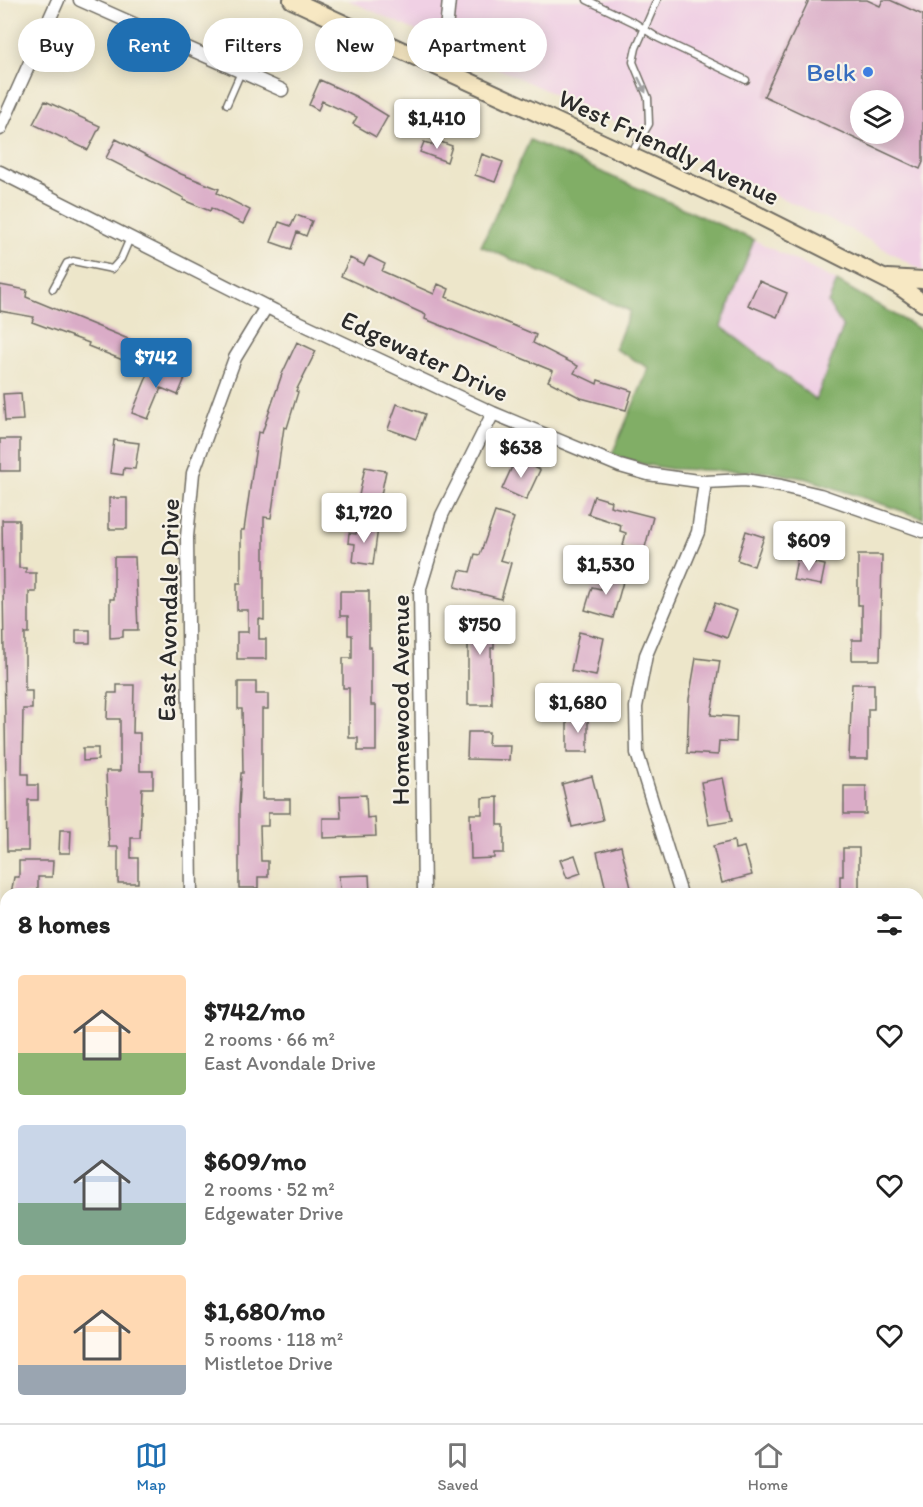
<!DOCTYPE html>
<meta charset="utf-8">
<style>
body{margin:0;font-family:Itim,sans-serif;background:#f6f6f6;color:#222;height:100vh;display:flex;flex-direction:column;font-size:22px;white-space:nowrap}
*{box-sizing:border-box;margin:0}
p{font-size:20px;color:#767676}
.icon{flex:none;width:33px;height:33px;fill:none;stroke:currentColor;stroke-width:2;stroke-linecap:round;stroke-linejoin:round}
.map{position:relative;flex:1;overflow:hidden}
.drawer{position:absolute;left:0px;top:888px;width:924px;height:536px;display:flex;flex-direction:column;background:#fff;border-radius:18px 18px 0 0;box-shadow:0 3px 15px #0003}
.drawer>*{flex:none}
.banner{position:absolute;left:18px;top:18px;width:600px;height:54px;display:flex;gap:12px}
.controls{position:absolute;left:850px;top:90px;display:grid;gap:12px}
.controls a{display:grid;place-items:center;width:54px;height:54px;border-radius:50%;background:#fff;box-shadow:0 3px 15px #0003;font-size:30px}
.price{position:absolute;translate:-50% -51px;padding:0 14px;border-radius:6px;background:#fff;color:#222;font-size:20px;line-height:39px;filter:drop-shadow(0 2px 3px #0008)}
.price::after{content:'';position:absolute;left:50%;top:36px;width:18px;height:14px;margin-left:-9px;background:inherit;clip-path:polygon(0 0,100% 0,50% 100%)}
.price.on{background:#1f6fb2;color:#fff}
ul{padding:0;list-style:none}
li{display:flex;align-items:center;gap:18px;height:150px;padding:0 18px}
li span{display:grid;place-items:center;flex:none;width:168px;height:120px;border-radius:6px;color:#555}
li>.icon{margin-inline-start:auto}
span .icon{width:72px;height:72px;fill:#fffc;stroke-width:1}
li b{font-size:26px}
h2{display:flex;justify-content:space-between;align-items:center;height:72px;padding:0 18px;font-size:26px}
.pill{padding:0 21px;border-radius:27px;background:#fff;box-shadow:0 3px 15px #0003;font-size:21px;line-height:54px}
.pill.on{background:#1f6fb2;color:#fff}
.tabs{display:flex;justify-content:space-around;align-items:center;height:84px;border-top:2px solid #e0e0e0;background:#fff;font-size:16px;color:#767676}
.tabs a{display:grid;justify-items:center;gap:3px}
.tabs .on{color:#1f6fb2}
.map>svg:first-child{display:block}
.built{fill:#f0d0e4;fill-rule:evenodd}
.green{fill:#a2ca75;stroke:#667a50;stroke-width:1.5}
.forest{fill:#81ae66;stroke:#566c48;stroke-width:1.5}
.building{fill:#daacc7;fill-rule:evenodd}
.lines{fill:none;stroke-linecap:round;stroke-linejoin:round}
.lane-casing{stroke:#6f6c63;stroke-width:9}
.street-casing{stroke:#6f6c63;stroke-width:15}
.secondary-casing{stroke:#6f6c63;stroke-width:20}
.highway-casing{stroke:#6f6c63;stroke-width:26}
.lane{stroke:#fff;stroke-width:6}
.street{stroke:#fff;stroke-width:12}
.secondary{stroke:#f7e8c3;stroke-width:16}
.highway{stroke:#ecc569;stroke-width:22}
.oneway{fill:#a0a0a0}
.shop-dot{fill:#3f7fe0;stroke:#f7f3e8;stroke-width:2}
.labels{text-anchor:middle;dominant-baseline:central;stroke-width:4.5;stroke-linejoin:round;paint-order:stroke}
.shop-label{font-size:26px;fill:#366cbe;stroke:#f7f3e8;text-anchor:end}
.street-label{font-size:26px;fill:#2b2b2b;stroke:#f7f3e8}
</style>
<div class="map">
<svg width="923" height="1423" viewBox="0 0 923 1423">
<rect width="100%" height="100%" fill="#f7f3e8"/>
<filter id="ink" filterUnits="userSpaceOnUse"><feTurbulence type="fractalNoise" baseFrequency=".0167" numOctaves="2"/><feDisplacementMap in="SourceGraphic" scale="12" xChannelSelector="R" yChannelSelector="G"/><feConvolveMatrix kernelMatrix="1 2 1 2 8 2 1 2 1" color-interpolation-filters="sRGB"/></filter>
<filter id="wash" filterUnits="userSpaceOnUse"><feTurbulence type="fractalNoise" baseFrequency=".008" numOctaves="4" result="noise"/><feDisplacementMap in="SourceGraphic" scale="24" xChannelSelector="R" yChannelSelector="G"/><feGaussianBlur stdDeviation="1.35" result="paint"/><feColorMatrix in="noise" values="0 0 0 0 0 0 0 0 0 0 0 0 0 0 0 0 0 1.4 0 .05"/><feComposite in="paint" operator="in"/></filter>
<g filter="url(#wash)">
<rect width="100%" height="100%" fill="#ede6ca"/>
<!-- built -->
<path class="built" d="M348 0H923V271L849 229ZM861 100H894V134H861Z
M754 240 837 281 828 303 843 327 817 400 721 326Z"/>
<!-- green -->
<path class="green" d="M921 1100 923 1149 918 1163V1116Z
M839 1418H893L892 1423H836Z"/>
<!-- forest -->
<path class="forest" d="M530 140 754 240 721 326 816 400 843 327 828 303 837 281 923 331V518L808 479 768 472 671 469 642 464 612 454 649 368 615 349 630 311 481 246Z
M923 1233V1423H892L893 1418H918V1245Z"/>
<g id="blocks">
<!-- building -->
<path class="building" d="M809 0H867L880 6 883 0H890L923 15V162L920 169 764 96ZM861 100H894V134H861Z
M320 80 355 96 388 116 376 137 353 124 357 117 322 101 318 110 309 105Z
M45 101 100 126 88 150 33 124Z
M116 139 181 174 219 189 217 193 250 210 243 224 211 208 210 211 183 200 184 198 106 158Z
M435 140 452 146 447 162 420 152 424 142 434 145Z
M482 154 503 162 495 182 475 175Z
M296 215 312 221 306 236 297 232 291 249 271 242 279 222 291 226Z
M369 256 385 264 382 271 434 294 438 284 449 289 446 297 536 335 533 343 578 366 574 373 597 384 598 380 632 391 626 410 581 398 548 381 553 371 425 319 426 315 341 276 350 258 364 265Z
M759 281 787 293 777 317 748 305Z
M0 285 27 290 26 297 138 343 130 363 88 346 89 343 32 322 34 317 0 311Z
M297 342 316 351 296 391 298 392 287 428 284 427 271 518 264 517V620L259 619V639H266V659H237V632H248V610H237V583H241V530H244L258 432 262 433 282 374Z
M152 364 185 378 178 395 161 388 148 419 132 413Z
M21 393 23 420 5 421 3 394Z
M397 404 425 414 416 439 388 429Z
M0 439H20V471H0Z
M114 440 139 443 135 469 124 468 123 475 110 473Z
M516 458 540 470 526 500 502 489Z
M365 467 386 471 378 509 357 505Z
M594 496 611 501 610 506 653 517 644 551 623 546 626 533 620 531 621 525 588 514Z
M109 498H127V529H109Z
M495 512 514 518 500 560 511 563 501 599 455 587 460 570 470 572 475 554 480 555Z
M2 520H19V568H26V573H36V592H29V633H25V691H32V709H23L22 774H28V785H38V800H28V851H7Z
M357 525 378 528 373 565 353 562 355 544 348 543 349 533 356 534Z
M746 531 764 537 754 566 737 560Z
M858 555H882L880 660H852V640H862V605H858Z
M114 557H135L138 630H123V637L110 638V599H114Z
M797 559 825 565 821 585 793 580Z
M606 573 624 578 613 618 585 610 592 587 601 589Z
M340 591H369V647H371V705H376V751H358V738H349V688H343V658H352V635H348V616H340Z
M715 603 737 611 727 638 705 630Z
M468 609H494V648H491L492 705H468Z
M76 630H90V643H76Z
M579 632 604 638 596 676 571 671Z
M696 658 720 661 711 715 737 717 736 742 719 741 718 755 687 753 689 699Z
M238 682H256V694H268V709H262V799H290V813H268V826H260L261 861H268V877H258V888H239V807L241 773H243L242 709H238Z
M852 684H874V709H868V759H849Z
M117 685H134L133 733H140V771H153V788H142L140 838H131V858H138V883H118V847H109L106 771H120V719H107L108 693H117Z
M574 713H588V752H567V720H574Z
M468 732H489L488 745H510L509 760 467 759Z
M83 748H98V760L83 761Z
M592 776 603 820 572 827 562 784Z
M723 778 732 821 709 825 701 782Z
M844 786H866V814H844Z
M366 795 367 818 375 817 376 836 323 838V818H341L340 796Z
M498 797V825H504V853H494V858L471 859 470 814H482V798Z
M60 830H71L70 853H59Z
M734 841 735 849 744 847 752 875 722 883 713 846Z
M621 846 632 892 607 894 597 852Z
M843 848H859V894H840V876H843Z
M575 855 581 873 567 878 560 860Z
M19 861H53L52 877H38V894H11L14 877H19Z
M369 875 370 894H347V891H340L339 876Z"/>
</g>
</g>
<g filter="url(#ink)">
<use href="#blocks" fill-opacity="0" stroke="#6f6c63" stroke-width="1.5"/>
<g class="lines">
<defs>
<path id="lane" d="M587 0 635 23 658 38 746 80
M116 53 129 22
M227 104 241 72
M631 154 649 124 648 98 633 62 636 48 657 0
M53 289 67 263 73 261 112 269 121 259 130 238"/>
<path id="street" d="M80 0 282 90
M442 69 449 0
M0 129 58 0
M0 172 275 311 493 413 620 466 648 474 705 482 745 480 781 486 820 495 923 531
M191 894 187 537 193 473 235 358 266 307
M424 894 420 588 442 515 493 413
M681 894 637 753 636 707 646 655 698 532 705 482
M0 1195 6 1196
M130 1423 132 1418
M435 1423 438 1418"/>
<path id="secondary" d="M292 0 744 208 899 286 923 303
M888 278 923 280
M918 1039 923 977
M799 1423 802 1418"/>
<path id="highway" d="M918 1185 923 1171
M826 1423 829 1418"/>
</defs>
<!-- lane casing -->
<use href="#lane" class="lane-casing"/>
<!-- street casing -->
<use href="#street" class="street-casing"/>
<!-- secondary casing -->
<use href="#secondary" class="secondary-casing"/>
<!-- highway casing -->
<use href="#highway" class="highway-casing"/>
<!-- lane -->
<use href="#lane" class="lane"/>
<!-- street -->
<use href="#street" class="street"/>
<!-- secondary -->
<use href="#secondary" class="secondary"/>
<!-- highway -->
<use href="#highway" class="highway"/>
</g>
<!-- one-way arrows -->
<defs><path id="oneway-solid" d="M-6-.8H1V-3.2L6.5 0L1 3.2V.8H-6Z" transform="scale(1.5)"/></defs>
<use class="oneway" href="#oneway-solid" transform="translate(642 85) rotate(64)"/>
</g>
<!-- markers -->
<circle class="shop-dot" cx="868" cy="72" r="6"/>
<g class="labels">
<!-- shop labels -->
<g class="shop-label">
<text x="856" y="72">Belk</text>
</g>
<!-- street labels -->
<g class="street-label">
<text transform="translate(669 147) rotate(25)">West Friendly Avenue</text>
<text transform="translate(425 356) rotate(25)">Edgewater Drive</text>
<text transform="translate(168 610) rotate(-89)">East Avondale Drive</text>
<text transform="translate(400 700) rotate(-90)">Homewood Avenue</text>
</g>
</g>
</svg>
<div class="controls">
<a><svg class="icon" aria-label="layers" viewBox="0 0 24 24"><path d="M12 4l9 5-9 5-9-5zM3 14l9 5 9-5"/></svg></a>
</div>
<b class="price" style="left:437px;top:150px">$1,410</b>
<b class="price on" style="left:156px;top:389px">$742</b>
<b class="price" style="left:521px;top:479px">$638</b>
<b class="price" style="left:364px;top:544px">$1,720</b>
<b class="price" style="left:809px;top:572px">$609</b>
<b class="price" style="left:606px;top:596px">$1,530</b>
<b class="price" style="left:480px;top:656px">$750</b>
<b class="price" style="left:578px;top:734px">$1,680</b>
<div class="banner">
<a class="pill">Buy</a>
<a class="pill on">Rent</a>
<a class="pill">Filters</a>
<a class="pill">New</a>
<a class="pill">Apartment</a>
</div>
<section class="drawer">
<h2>8 homes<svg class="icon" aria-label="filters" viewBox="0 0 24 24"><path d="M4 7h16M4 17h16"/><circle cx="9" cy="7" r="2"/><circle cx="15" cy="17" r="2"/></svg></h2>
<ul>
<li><span style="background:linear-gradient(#ffd9b3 65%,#8fb573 0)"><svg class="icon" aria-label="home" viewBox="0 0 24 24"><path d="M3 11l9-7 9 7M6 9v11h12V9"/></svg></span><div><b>$742/mo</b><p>2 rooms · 66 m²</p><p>East Avondale Drive</p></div><svg class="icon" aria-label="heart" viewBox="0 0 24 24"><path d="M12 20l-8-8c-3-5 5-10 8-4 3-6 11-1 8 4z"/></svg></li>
<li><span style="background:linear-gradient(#c9d6e8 65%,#7fa58c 0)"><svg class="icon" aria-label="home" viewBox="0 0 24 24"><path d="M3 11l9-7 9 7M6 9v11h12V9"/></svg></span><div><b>$609/mo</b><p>2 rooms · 52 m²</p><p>Edgewater Drive</p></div><svg class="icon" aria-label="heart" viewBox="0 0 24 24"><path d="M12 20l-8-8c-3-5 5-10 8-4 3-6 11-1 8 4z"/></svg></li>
<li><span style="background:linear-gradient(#ffd9b3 75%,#9aa5b1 0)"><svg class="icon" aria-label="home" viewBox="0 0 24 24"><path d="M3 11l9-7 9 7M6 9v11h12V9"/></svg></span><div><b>$1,680/mo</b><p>5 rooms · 118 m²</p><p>Mistletoe Drive</p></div><svg class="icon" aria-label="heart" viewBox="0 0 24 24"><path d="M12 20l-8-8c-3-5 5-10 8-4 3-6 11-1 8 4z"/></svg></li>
</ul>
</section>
</div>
<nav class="tabs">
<a class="on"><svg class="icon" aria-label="map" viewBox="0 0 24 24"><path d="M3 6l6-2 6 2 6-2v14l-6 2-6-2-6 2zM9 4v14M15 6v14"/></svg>Map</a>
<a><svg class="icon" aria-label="saved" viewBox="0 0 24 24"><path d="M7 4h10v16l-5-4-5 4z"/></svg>Saved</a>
<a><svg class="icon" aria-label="home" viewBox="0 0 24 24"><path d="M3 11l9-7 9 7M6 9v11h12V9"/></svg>Home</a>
</nav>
